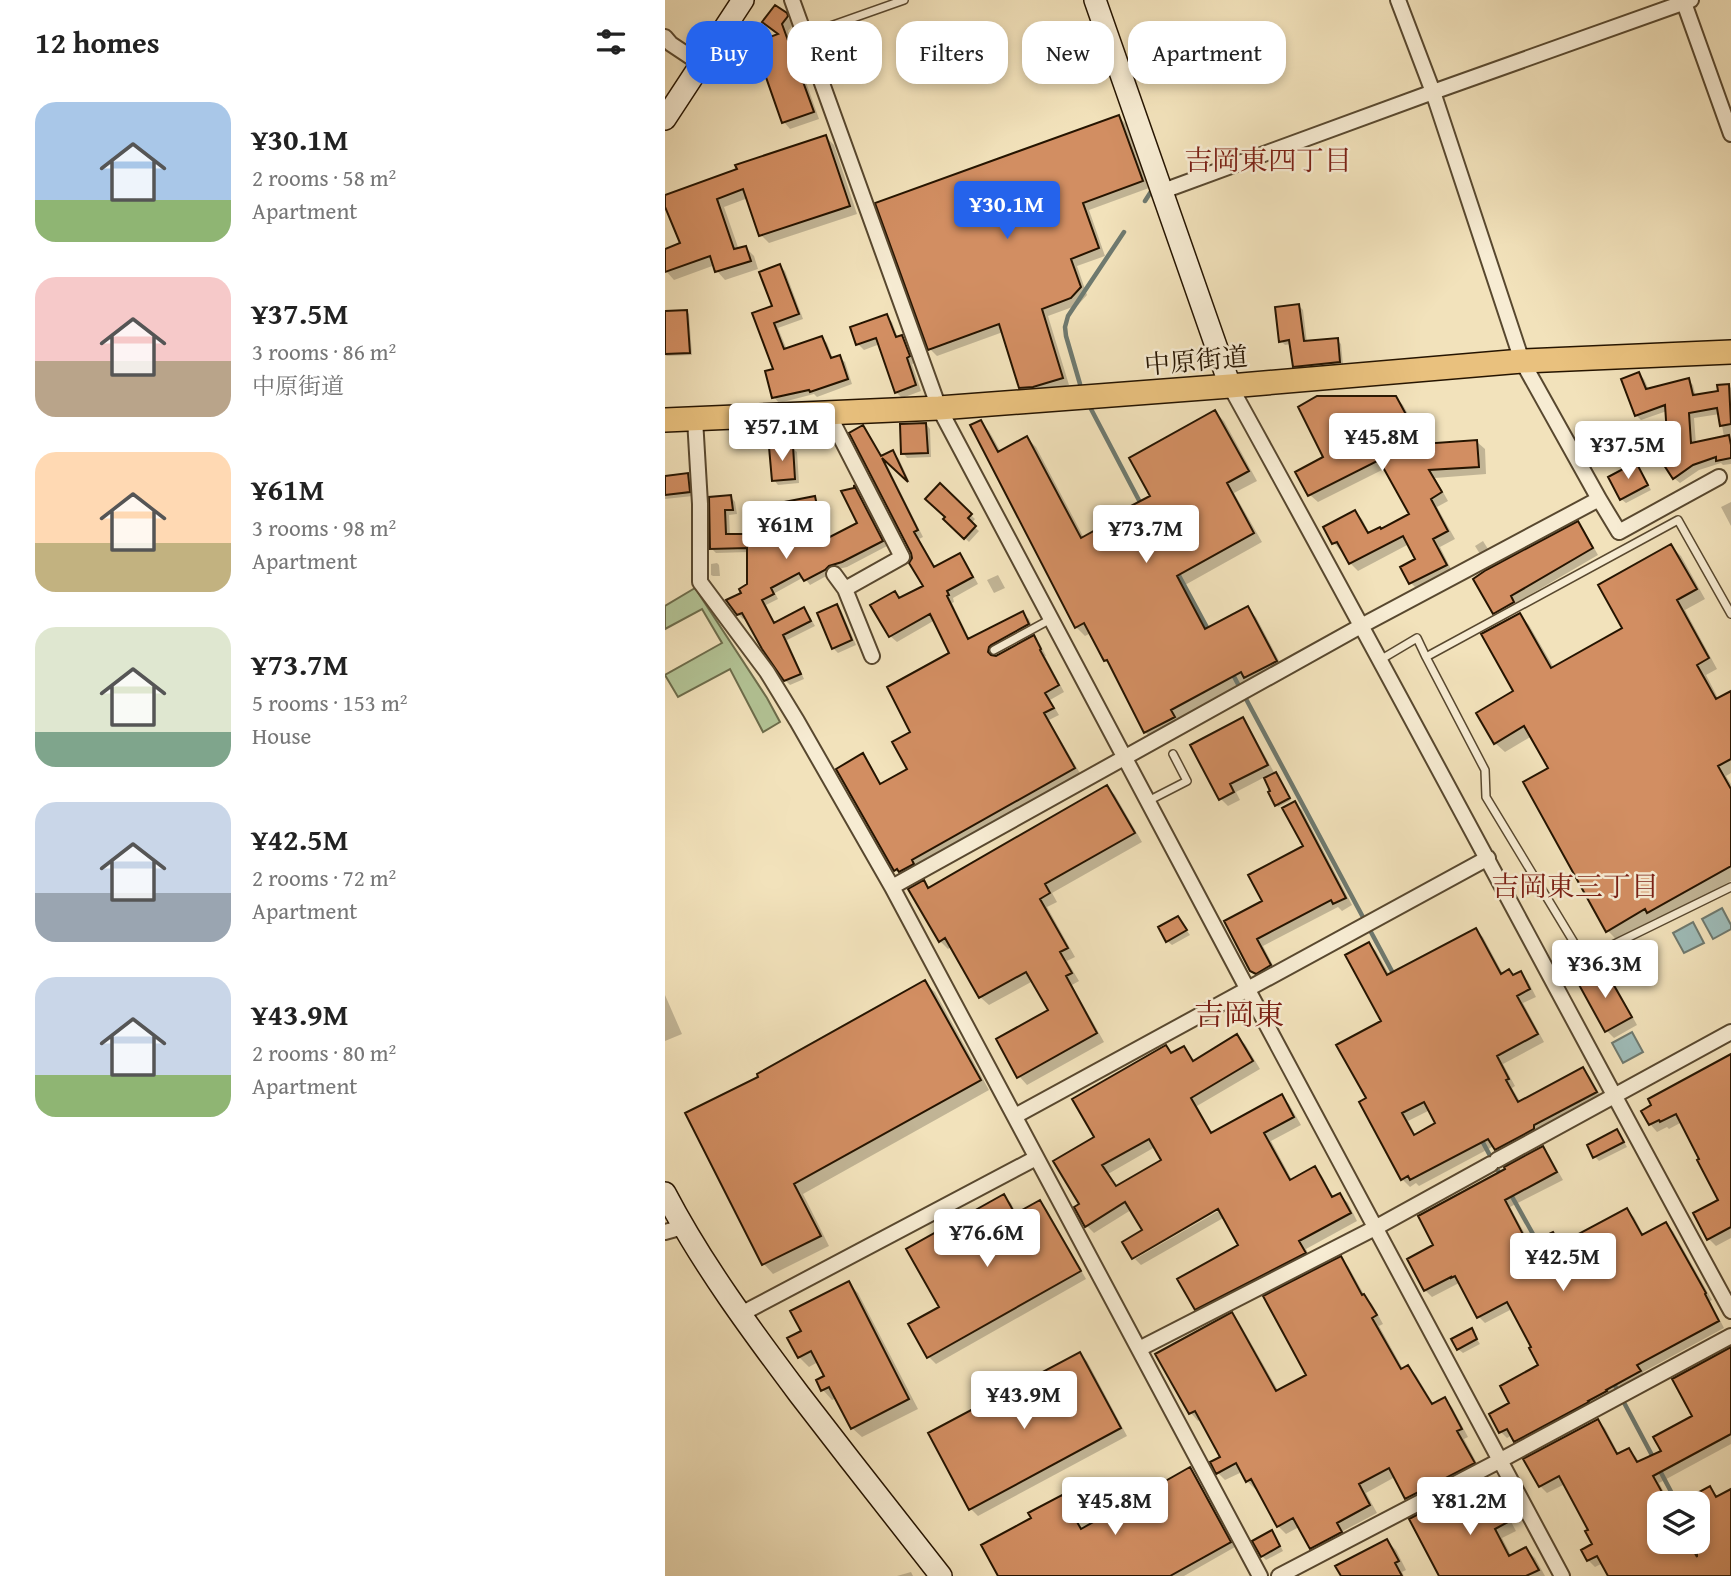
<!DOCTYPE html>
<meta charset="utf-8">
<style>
body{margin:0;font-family:"Gentium Book Plus","Noto Serif JP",serif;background:#f6f6f6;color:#222;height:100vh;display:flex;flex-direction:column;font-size:26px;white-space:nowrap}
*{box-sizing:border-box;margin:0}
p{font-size:23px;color:#767676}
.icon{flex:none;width:38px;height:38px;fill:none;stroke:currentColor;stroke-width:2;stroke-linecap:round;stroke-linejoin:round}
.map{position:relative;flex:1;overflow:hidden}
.panel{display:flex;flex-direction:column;background:#fff;width:665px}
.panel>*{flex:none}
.guide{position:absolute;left:21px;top:21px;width:665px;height:63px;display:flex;gap:14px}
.buttons{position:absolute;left:982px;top:1491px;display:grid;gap:14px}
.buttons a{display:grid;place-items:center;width:63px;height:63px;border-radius:14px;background:#fff;box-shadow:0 4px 10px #0003;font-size:35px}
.price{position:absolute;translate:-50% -60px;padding:0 16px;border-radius:7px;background:#fff;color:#222;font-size:23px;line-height:46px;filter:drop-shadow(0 2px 4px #0008)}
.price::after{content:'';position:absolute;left:50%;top:42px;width:21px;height:16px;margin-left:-10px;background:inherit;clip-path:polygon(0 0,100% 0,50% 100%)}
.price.active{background:#2563eb;color:#fff}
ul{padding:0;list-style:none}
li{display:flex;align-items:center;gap:21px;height:175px;padding:0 35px}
li span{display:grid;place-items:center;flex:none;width:196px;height:140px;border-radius:21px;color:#555}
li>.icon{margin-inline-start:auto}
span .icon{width:84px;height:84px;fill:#fffc;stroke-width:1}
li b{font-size:30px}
h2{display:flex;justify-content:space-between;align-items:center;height:84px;padding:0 35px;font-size:30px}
.tag{padding:0 24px;border-radius:21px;background:#fff;box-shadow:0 4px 10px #0003;font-size:24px;line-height:63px}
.tag.active{background:#2563eb;color:#fff}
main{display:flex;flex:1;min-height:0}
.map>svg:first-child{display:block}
.green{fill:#b3c496;stroke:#6c6c4b;stroke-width:2}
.water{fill:#9ebcb9;stroke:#6e796f;stroke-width:2}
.shadow{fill:#0003;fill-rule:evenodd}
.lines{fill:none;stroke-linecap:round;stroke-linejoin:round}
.stream{stroke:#6e796f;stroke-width:4.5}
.building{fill:#d28e62;stroke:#251400;stroke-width:2;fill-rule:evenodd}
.lane-casing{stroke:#58482f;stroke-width:10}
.street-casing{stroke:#58482f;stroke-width:18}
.secondary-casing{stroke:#251400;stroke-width:24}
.primary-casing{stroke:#251400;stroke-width:26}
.lane{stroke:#f7ecd3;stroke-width:7}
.street{stroke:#f7ecd3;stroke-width:14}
.secondary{stroke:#f7ecd3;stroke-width:21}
.primary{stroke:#e9c17e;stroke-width:23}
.labels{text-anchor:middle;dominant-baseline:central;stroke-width:5;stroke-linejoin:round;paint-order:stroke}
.street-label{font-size:26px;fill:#251400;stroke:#f7ecd3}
.neighbourhood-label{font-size:28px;fill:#7a1f14;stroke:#f7ecd3}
.quarter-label{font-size:30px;fill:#7a1f14;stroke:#f7ecd3}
</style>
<main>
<section class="panel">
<h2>12 homes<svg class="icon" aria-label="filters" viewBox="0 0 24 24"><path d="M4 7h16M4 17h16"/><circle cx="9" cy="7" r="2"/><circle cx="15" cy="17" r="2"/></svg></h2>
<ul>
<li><span style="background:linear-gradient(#a9c7e8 70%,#8fb573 0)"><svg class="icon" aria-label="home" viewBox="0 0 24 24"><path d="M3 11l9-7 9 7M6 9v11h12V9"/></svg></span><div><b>¥30.1M</b><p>2 rooms · 58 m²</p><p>Apartment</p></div></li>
<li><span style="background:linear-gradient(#f6c9c9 60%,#b9a48a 0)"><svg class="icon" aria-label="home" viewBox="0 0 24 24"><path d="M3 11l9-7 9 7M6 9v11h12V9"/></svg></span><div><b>¥37.5M</b><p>3 rooms · 86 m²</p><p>中原街道</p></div></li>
<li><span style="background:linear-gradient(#ffd9b3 65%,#c2b280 0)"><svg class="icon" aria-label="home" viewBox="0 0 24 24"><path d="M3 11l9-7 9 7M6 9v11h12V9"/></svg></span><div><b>¥61M</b><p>3 rooms · 98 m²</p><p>Apartment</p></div></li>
<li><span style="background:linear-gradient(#dfe7d0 75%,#7fa58c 0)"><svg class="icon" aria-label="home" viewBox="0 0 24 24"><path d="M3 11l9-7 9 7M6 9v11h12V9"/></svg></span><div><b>¥73.7M</b><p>5 rooms · 153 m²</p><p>House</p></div></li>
<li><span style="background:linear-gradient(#c9d6e8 65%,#9aa5b1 0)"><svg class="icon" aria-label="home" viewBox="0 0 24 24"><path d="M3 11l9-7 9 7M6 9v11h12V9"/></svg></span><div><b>¥42.5M</b><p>2 rooms · 72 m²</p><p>Apartment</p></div></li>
<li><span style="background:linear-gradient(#c9d6e8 70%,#8fb573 0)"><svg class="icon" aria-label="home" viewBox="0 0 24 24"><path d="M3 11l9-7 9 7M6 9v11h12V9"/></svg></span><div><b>¥43.9M</b><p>2 rooms · 80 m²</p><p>Apartment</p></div></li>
</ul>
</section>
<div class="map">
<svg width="1066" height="1576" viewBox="0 0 1066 1576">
<rect width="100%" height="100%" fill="#f2e2bb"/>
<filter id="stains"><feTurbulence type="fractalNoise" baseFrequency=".00286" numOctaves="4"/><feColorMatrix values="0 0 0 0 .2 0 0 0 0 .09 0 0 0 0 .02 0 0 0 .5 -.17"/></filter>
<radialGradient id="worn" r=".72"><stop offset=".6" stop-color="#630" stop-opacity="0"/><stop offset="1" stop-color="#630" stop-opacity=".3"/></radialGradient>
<!-- green -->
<path class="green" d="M30 588 102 698 115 722 98 732 65 669 13 697 0 675 57 643 37 609 0 629V606Z"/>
<!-- water -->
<path class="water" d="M1057 908 1066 925V929L1048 939 1037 919Z
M1028 922 1039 943 1019 953 1008 933Z
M967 1032 978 1052 958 1063 947 1043Z"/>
<!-- shadow -->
<path class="shadow" d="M120 15 129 24 123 31 154 119 125 129 119 122 115 35 99 22Z
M454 117 461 124 484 188 424 210 440 256 412 266 422 295 413 305 383 316 404 385 376 393 363 394 355 387 338 332 272 356 265 349Z
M161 137 169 145 192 214 104 243 96 235 83 198 59 207 74 250 81 248 89 256 93 269 60 280 52 271 50 265 9 280 1 271 0 250 17 244 0 202V197Z
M115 266 120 271 138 319 113 328 122 350 157 338 162 343 168 359 174 357 180 362 187 384 152 397 149 394 114 403 109 397 111 370 90 314 110 307Z
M634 306 638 310 642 343 672 340 676 344 678 365 634 370 629 366 626 344 620 345 616 341Z
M22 312 24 314 27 355 2 356 0 355V313Z
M221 316 227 322 233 338 237 337 243 343 250 363 247 364 256 391 237 398 231 392 215 344 199 350 193 344Z
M974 374 979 379 984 390 1023 380 1028 385 1031 397 1055 393 1063 385 1066 388V464L1058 465 1056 463 1034 470 1015 483 1009 478 1013 448 1002 411 976 420 971 415ZM1055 414 1059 437 1031 444 1029 418Z
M730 397 738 405 760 445 812 442 820 449 821 474 770 478 783 501 772 507 790 539 775 547 788 573 753 590 745 582 752 560 744 544 693 571 685 563 678 550 676 551 669 543 690 512 697 519 705 534 716 531 747 514 721 468 653 502 645 495 661 458Z
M550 412 559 421 592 481 569 493 597 542 520 585 543 629 582 608 591 617 619 670 489 741 480 732 448 668 441 660 426 633 420 636 411 627 315 422 324 431 336 452 362 438 371 447 419 538 487 497Z
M261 424 265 429 266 457 242 458 238 453Z
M198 427 204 434 217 457 228 452 234 459 245 483 219 459 258 537 254 539 271 568 295 555 301 562 313 584 288 598 289 602 287 603 305 640 357 613 364 619 369 631 332 651 329 654V657L369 637 375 644 381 656H380L399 692 385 700 394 715 384 720 416 775 237 876 230 870 197 756 204 762 217 785 244 769 248 733 286 653 270 620 232 642 225 636 235 599 260 587Z
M127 448 132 452 134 483 113 485 109 480Z
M971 466 976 471 986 490 961 503 956 499Z
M22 475 26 479 28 496 0 499V478Z
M275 486 310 519 306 524 314 531 304 542 280 519 282 517Z
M191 489 222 546 182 567 169 570 165 574 145 585 139 577 110 593 113 599 101 605 110 624 139 609 143 614 150 626 122 640 139 679 125 685 120 680 82 617 78 619 73 614 78 593 84 585V552L51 553 46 548V499L66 497 70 502 72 514 64 515 65 536 91 535 149 498 154 503 162 540 194 524Z
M1066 502V526L1056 507Z
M913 523 919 530 933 555 851 603 854 609 836 619 829 613Z
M818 541 823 549 815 554 810 546Z
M1006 546 1016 556 1040 599 1020 610 1052 669 1041 675 1054 700 1066 693V773L1061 776 1066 784V881L993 921 991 918 952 940 942 930 886 769 867 736 840 752 830 743 851 691 855 615 864 625 889 668 959 629Z
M52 563 54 565 55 576H48L46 575V564Z
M333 575 340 588 329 593 322 580Z
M172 606 176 610 191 645 173 653 168 648Z
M577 719 584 727 610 774 613 775 626 800 613 807 608 791 600 777 571 792 575 800 563 806 556 799Z
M442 787 450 795 477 842 387 893 392 902 382 907 410 957 402 961 414 981 407 985 439 1042 362 1085 354 1076 385 1011 368 981 324 1005 315 997 287 946 283 949 275 941 258 883 265 889Z
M630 803 637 810 687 905 677 911 673 907 598 946 612 973 595 978 587 970 561 921 599 901 640 847Z
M513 918 525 935 507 945 502 941Z
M811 930 818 937 838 974 844 971 850 977 855 974 863 981 871 997 858 1003 879 1042 838 1064 850 1086 847 1088 856 1103 918 1069 925 1077 938 1100 838 1157 829 1146 754 1186 751 1183 745 1187 737 1179 696 1103 704 1099 719 1022 704 944 711 951 725 976ZM765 1110 773 1124 751 1136 743 1121Z
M939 970 946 977 972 1025 949 1038 942 1031Z
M260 983 270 992 324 1090 138 1194 164 1246 108 1274 99 1264 95 1077Z
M0 995 17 1034 0 1041Z
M572 1037 580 1044 595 1069 532 1106 548 1134 617 1096 624 1104 636 1125 606 1141 627 1180 649 1168 657 1176 669 1198 675 1195 683 1203 692 1221 641 1249 647 1261 539 1316 531 1309 576 1245 560 1217 476 1265 470 1259 562 1206 479 1231 466 1210 429 1233 422 1226 416 1205 432 1138 501 1047 507 1054 519 1048 530 1062ZM490 1147 498 1160 452 1187 443 1174Z
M1066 1056V1238L1051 1246 1044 1239 1056 1201 1017 1122 1004 1129 1002 1127 992 1132 985 1124Z
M952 1131 956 1136 962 1147 934 1161 930 1157Z
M878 1148 884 1155 898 1180 845 1207 866 1245 888 1234 897 1245 962 1210 969 1217 979 1236 1001 1224 1008 1231 1047 1300 1045 1301 1059 1328 978 1372 981 1378 857 1448 847 1435 842 1438 836 1432 847 1404 876 1366 868 1348 847 1309 820 1323 814 1317 794 1283 767 1297 760 1290 771 1246 842 1170Z
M338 1196 346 1203 352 1215 375 1203 382 1210 421 1279 271 1364 264 1357 276 1307Z
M675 1259 683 1266 701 1298 707 1304 718 1324 714 1326 738 1369 743 1367 751 1375 769 1405 779 1399 787 1407 803 1437 799 1439 816 1471 749 1506 741 1498 730 1477 701 1493 712 1513 678 1531 683 1540 654 1556 646 1548 634 1527 621 1534 613 1526 592 1487 590 1489 582 1481 577 1472 560 1480 553 1473 558 1458 537 1419 533 1421 526 1413 493 1355 566 1314 574 1322 614 1392 643 1376Z
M183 1283 193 1293 253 1409 197 1437 187 1428 172 1398 167 1400 158 1390 161 1377 153 1362 144 1367 134 1357 138 1331Z
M806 1330 815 1344 798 1353 793 1349Z
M1066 1349V1444L994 1483 1005 1503H994V1542H1032V1509L1045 1488 1053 1497 1066 1491V1576H945L938 1563 930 1567 923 1560 930 1545 925 1531 900 1484 882 1493 875 1486 933 1421 940 1428 954 1455 964 1450 971 1457 974 1463 998 1451 1030 1416Z
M415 1354 422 1361 462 1436 313 1516 306 1509Z
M525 1470 530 1475 570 1547 519 1576H335L368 1519 397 1497 403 1503 417 1530Z
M820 1481 829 1490 851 1531 837 1538 847 1557 861 1549 870 1558 880 1576H776Z
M606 1532 611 1537 618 1551 601 1560 597 1556Z
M722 1541 731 1550 741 1570 737 1572 739 1576H678Z
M246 1572 248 1576H232Z"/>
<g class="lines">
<!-- stream -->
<path class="stream" d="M480 201 487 190
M415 384 401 336 400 327 403 316 459 232
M426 409 477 506
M511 570 545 633
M566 671 729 975
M815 1137 836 1176
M845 1193 873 1243
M947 1380 989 1459
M993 1467 1012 1503"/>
</g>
<!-- building -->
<path class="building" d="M110 5 122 13 123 16 117 24 149 112 117 123 89 43 113 34 97 22Z
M454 115 478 181 418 203 434 248 406 259 416 287 406 298 377 309 398 378 368 387 354 388 334 324 263 350 210 203Z
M161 135 185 206 94 236 78 189 52 199 69 249 81 246 86 261 50 272 45 256 0 272V249L15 243 0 207V195L72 169 70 165Z
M115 264 134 314 109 323 119 349 157 336 166 358 175 355 183 379 145 392 144 390 107 398 100 371 108 369 87 313 107 306 94 272Z
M634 304 639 341 673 338 675 362 628 367 624 340 614 342 610 307Z
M22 310 25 353 0 354V311Z
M222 314 231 337 237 335 245 356 242 358 251 385 230 393 211 338 191 345 185 327Z
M974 372 981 389 1024 378 1028 395 1053 391 1052 385 1064 384 1066 424 1055 426 1052 408 1024 413 1026 443 1064 435 1066 445V458L1051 461V457L1028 465 1008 479 995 459 1011 448 1002 435 1000 405 970 416 956 379Z
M652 396H731L757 444 812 440 814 467 764 470 777 492 766 499 783 531 768 539 782 565 744 584 735 567 750 559 738 536 684 564 672 542 667 544 658 527 690 510 703 533 715 527 716 529 744 514 714 460 643 496 630 472 658 457 633 407Z
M550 410 584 471 562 483 589 533 512 576 540 629 583 606 612 661 579 678 576 672 506 710 510 717 479 733 442 660 439 661 419 623 410 628 305 425 316 420 333 452 362 436 416 538 441 524 439 520 485 496 464 458Z
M261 423 263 453 236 454 235 424Z
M198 425 216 456 228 450 243 482 217 458 253 530 249 532 269 567 295 553 308 577 282 591 284 595 282 596 303 639 358 611 364 624 326 645 324 647 323 652 326 655 331 656 369 635 376 649 375 650 394 685 380 693 389 708 379 713 410 768 247 860 249 864 234 872 232 869 229 871 171 769 198 753 215 784 242 769 227 742 245 732 222 687 284 653 265 614 224 637 205 605 230 591 234 598 258 586 244 563 247 558 246 553 184 433Z
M128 446 130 479 107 481 104 447Z
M971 462 983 485 955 500 943 477Z
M23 473 25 492 0 495V476Z
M275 483 307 514 303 518 311 526 299 539 278 519 280 517 260 499Z
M189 485 218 541 177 562 164 566 160 570 139 581 134 573 106 588 109 594 97 600 109 623 139 607 146 621 118 635 136 674 119 681 97 649 77 613 72 615 61 600 76 593 74 589 82 584V548L45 549 44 497 66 495 68 510H60L61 534H89L85 511 115 506 114 503 150 496 159 540 192 523 176 491 189 488Z
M913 521 928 548 846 596 849 602 828 614 808 579 821 570Z
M1006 544 1032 589 1012 600 1044 658 1032 665 1051 699 1066 691V759L1053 766 1066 789V866L982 913 980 909 941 932 858 782 883 768 859 726 829 744 811 713 848 691 816 634 855 613 886 668 957 628 933 585Z
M172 604 187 640 167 649 152 613Z
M578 717 603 765 565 784 569 792 554 800 525 745Z
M611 772 625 798 610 806 603 792 605 791 599 778Z
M442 785 470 833 380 884 385 893 375 899 403 948 395 952 407 973 401 976 432 1033 352 1078 331 1039 383 1010 361 972 314 998 280 938 274 942 243 889 259 880 263 888Z
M630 801 681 898 668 904 666 900 592 939 606 965 591 974 585 971 559 921 597 901 583 875 638 846 617 808Z
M513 916 522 930 501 942 493 927Z
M811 928 836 974 844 969 848 975 856 971 865 989 852 996 873 1034 832 1056 844 1079 841 1080 853 1102 918 1067 932 1092 869 1125V1129L830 1150 823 1139 745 1180 743 1176 736 1180 694 1102 701 1098 671 1045 716 1021 680 955 704 942 722 975ZM759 1102 770 1123 749 1135 737 1113Z
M939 968 967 1017 940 1032 913 983Z
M260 980 316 1080 129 1184 156 1236 97 1265 20 1113 93 1077 92 1074Z
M572 1034 588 1061 526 1098 546 1133 617 1094 629 1117 599 1133 625 1180 650 1166 667 1197 675 1193 686 1213 634 1241 641 1253 530 1310 512 1279 573 1245 553 1209 467 1259 457 1242 477 1230 460 1202 420 1227 409 1207 414 1204 388 1161 429 1137 407 1099 501 1045 506 1053 519 1046 528 1061ZM484 1139 496 1160 451 1186 437 1165Z
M1066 1054V1227L1042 1240 1028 1213 1053 1200 1032 1160 1034 1159 1011 1114 995 1122 994 1120 984 1125 976 1111 986 1105 983 1099Z
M952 1129 959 1142 928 1158 922 1145Z
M878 1146 892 1172 840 1200 863 1244 888 1232 895 1244 962 1208 977 1235 1001 1222 1041 1293 1040 1294 1054 1321 972 1365 976 1371 941 1390 942 1391 923 1401 924 1402 849 1442 842 1429 834 1433 824 1414 844 1403 835 1386 873 1365 864 1348 866 1347 842 1302 812 1318 790 1276 786 1278V1277L759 1291 742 1259 768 1245 753 1216 840 1169 839 1167Z
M339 1194 350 1214 375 1200 416 1271 262 1358 243 1324 274 1307 241 1249Z
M676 1256 697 1295 699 1294 712 1315 707 1318 736 1369 743 1365 767 1404 780 1397 797 1429 792 1431 810 1463 740 1499 724 1468 694 1484 705 1505 672 1523 677 1532 645 1549 628 1518 612 1527 586 1479 581 1482 571 1463 551 1474 545 1462 555 1457 530 1411 524 1414 490 1354 567 1312 611 1391 641 1375 598 1296Z
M184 1281 244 1399 186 1429 164 1387 156 1391 151 1380 159 1376 146 1351 133 1358 122 1338 136 1331 125 1311Z
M807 1328 812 1339 792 1350 786 1339Z
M1066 1347V1434L988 1476 1003 1503H994V1542H1024L1032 1557V1542H1041L1032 1526V1503H1014L1045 1486 1051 1497 1066 1489V1576H943L932 1556 922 1561 916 1550 927 1544 920 1531 923 1530 894 1476 874 1487 858 1459 933 1419 952 1454 964 1448 972 1462 996 1451 988 1437 1027 1416 1007 1379Z
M415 1352 456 1428 304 1510 263 1433Z
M525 1467 566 1542 505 1576H333L316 1545 366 1518 363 1513 397 1495 416 1529Z
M821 1479 843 1522 830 1529 844 1556 861 1547 874 1570 861 1576H774L744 1519Z
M607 1530 615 1546 596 1557 587 1541Z
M722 1539 734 1561 730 1563 737 1576H676L670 1566Z"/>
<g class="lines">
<defs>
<path id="lane" d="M140 35 239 0
M1066 614 1013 520 761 657 820 770 821 797 919 959 1066 887
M329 650 386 619
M715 660 752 638 761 657
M483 801 522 781 508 754"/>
<path id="street" d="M127 0 274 408 583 990 897 1576
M1018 0 1066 134
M0 37 6 44 36 64
M498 191 768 92 1026 0
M565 386C735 693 898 1003 1066 1311
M163 413 237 557 180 589
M30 419 35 504V582L102 672 132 721 227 887 595 1576
M934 499 954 532 1054 477
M169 574 180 589 207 656
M227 887 696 626 934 499 857 361 768 92 733 0
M350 1116 823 858
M832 1160 1066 1032
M0 1232 18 1227
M76 1314 371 1158
M474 1349 710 1228 826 1164
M614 1576 834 1461 1066 1336"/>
<path id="secondary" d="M430 0 565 386
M0 119 78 0
M0 1193C37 1264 86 1330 134 1394 181 1455 228 1515 276 1576"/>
<path id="primary" d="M0 420 274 408 565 386 857 361 1066 352"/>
</defs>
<!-- lane casing -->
<use href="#lane" class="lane-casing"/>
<!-- street casing -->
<use href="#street" class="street-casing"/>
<!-- secondary casing -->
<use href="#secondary" class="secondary-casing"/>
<!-- primary casing -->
<use href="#primary" class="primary-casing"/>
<!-- lane -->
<use href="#lane" class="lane"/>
<!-- street -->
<use href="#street" class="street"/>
<!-- secondary -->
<use href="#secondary" class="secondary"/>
<!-- primary -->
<use href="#primary" class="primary"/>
</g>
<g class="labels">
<!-- street labels -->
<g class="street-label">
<text transform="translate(531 360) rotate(-5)">中原街道</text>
</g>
<!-- neighbourhood labels -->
<g class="neighbourhood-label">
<text x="603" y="159">吉岡東四丁目</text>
<text x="910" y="885">吉岡東三丁目</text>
</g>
<!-- quarter labels -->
<g class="quarter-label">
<text x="574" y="1014">吉岡東</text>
</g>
</g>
<rect width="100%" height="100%" filter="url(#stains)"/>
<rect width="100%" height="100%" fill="url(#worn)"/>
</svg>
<div class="buttons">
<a><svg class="icon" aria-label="layers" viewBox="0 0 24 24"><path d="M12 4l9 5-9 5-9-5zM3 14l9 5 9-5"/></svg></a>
</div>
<b class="price active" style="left:342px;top:241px">¥30.1M</b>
<b class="price" style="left:117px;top:463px">¥57.1M</b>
<b class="price" style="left:717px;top:473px">¥45.8M</b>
<b class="price" style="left:963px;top:481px">¥37.5M</b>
<b class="price" style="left:121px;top:561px">¥61M</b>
<b class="price" style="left:481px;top:565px">¥73.7M</b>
<b class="price" style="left:940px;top:1000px">¥36.3M</b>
<b class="price" style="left:322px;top:1269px">¥76.6M</b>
<b class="price" style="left:898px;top:1293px">¥42.5M</b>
<b class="price" style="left:359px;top:1431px">¥43.9M</b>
<b class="price" style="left:450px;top:1537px">¥45.8M</b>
<b class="price" style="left:805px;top:1537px">¥81.2M</b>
<div class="guide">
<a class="tag active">Buy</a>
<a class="tag">Rent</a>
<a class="tag">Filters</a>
<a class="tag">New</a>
<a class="tag">Apartment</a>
</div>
</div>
</main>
